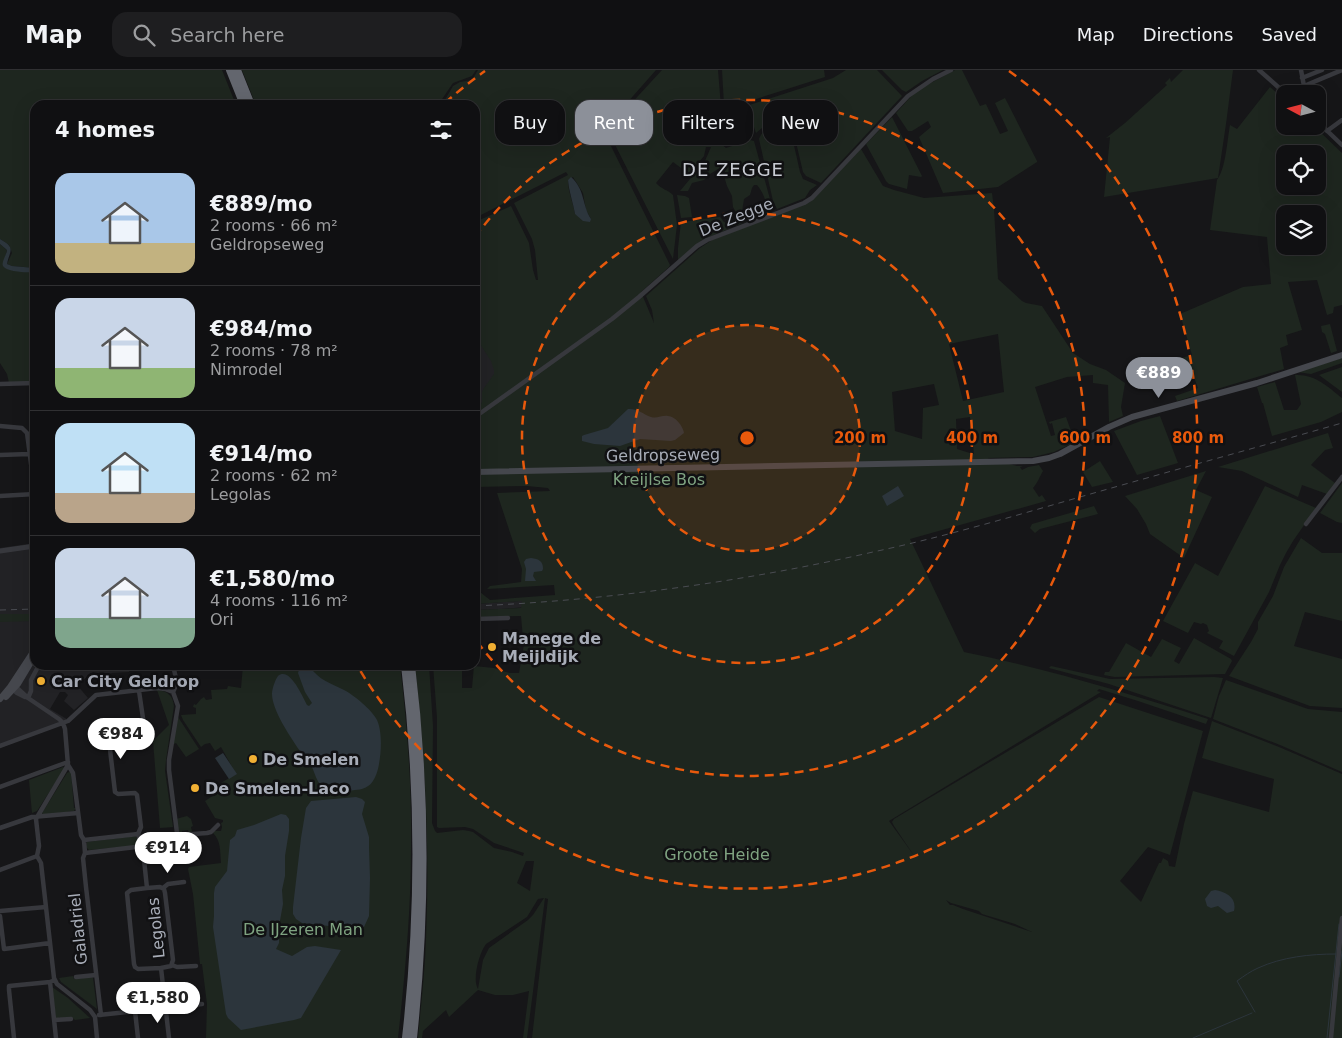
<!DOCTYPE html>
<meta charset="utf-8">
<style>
body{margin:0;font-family:"DejaVu Sans",sans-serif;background:#1e1e20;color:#f1f3f6;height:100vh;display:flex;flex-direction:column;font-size:19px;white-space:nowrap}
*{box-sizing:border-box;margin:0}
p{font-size:16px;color:#9c9d9f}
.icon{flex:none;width:28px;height:28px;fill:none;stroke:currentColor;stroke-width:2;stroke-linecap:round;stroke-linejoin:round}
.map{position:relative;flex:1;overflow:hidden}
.sheet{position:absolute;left:30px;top:30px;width:450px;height:570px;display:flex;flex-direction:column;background:#101012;border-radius:15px;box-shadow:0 5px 20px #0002,0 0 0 1px #303032}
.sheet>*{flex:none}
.guide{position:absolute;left:495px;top:30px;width:475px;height:45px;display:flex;gap:10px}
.needle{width:32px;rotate:277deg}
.tools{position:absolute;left:1276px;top:15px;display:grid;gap:10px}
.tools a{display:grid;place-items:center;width:50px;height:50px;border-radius:10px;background:#101012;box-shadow:0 5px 20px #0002,0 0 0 1px #303032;font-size:25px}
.price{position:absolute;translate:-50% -42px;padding:0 11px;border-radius:18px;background:#fff;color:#222;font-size:16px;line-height:32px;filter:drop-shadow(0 1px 2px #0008)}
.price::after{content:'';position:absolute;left:50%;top:30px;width:15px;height:11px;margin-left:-8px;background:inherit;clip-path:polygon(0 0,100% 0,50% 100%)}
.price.active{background:#8c9099;color:#fff}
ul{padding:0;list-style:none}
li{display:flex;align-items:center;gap:15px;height:125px;padding:0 25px}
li+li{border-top:1px solid #303032}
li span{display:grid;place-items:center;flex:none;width:140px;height:100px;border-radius:15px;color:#555}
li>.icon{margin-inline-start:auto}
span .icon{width:60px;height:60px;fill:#fffc;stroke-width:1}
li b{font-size:21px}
h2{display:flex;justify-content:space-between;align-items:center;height:60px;padding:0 25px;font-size:21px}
.pill{padding:0 18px;border-radius:15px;background:#101012;box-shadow:0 5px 20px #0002,0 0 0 1px #303032;font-size:18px;line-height:45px}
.pill.active{background:#8c9099;color:#fff}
header{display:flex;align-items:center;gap:30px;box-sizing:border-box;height:70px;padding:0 25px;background:#101012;border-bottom:1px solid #303032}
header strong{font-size:24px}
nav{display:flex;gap:28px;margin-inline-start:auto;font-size:18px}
.search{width:350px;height:45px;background:#1e1e20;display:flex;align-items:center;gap:12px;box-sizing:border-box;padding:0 18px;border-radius:15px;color:#9c9d9f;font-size:19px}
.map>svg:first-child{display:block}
.built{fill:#222225}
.green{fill:#1e261f;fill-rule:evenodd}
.water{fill:#2c353c}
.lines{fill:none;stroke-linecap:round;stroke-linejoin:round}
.stream{stroke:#2c353c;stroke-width:1}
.minor{stroke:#37383d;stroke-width:4.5}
.tertiary{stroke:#37383d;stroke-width:5}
.secondary{stroke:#45474d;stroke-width:6}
.motorway{stroke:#63666e;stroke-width:8}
.rail{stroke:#4a4c52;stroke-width:1;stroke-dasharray:6 5;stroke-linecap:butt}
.ring{fill:none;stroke:#e8590c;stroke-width:2.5;stroke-dasharray:9 6}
.poi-dot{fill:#f2b134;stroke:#111113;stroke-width:2}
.labels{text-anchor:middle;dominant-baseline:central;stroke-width:5;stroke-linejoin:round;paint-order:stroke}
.street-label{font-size:16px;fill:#a8adb8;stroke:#111113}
.park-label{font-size:16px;fill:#7fa381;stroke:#111113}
.poi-label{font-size:16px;font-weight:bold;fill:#a8adb8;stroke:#111113;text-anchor:start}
.neighbourhood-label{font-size:18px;letter-spacing:1px;fill:#c9ccd4;stroke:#111113}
.centre{fill:#e8590c;stroke:#111113;stroke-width:2.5}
.ring-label{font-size:15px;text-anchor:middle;font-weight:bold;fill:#e8590c;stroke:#111113;stroke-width:5;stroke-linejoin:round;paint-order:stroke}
</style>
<header>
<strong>Map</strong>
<div class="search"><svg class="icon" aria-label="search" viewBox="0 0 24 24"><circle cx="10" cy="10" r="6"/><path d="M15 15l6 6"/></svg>Search here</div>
<nav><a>Map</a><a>Directions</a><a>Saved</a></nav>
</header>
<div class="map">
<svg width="1342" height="968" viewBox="0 0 1342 968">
<rect width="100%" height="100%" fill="#161618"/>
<!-- built -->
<path class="built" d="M475 251 509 301 475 344Z
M35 473V595H163L164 600 156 598 130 599 129 602 112 603 103 607 93 602 77 615 88 628 74 640 64 631 68 625 65 622H60L50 639 70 651 0 678V478Z
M602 525 603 531 502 539 475 540V534Z"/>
<!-- green -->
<path class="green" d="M0 0H222L236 35H35V198L12 196 7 194 12 183 9 175 0 169Z
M242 0H476L472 6 453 13 438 35H256Z
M478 0H656L603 60 670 195 669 197 641 222 654 253 652 240 646 226 700 178 712 170 810 132 861 79 883 116 894 120 924 128 992 123 994 139 998 209 1022 231 1026 233 1042 236 1073 283 1090 294 1106 300 1125 313 1121 337 1123 346 1109 352 1108 315 1093 313V305L1067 307 1035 317 1051 366 1055 365 1052 353 1050 354 1049 352 1066 347 1075 372 1054 382 1033 387 987 388 1017 396H1023L1020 397 1022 400 1028 397 1039 395 1043 401C1040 406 1037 414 1033 418L1039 427 1042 425 1046 431 910 469 964 582C1047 599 1127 623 1208 649L1206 654 1138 631 1099 619 1097 621 1101 622 889 751 915 787 894 756 892 752 894 749 1099 627 1203 661 1170 785 1148 777 1120 811 1141 832 1159 793H1161L1163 788 1168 791 1169 796 1175 797 1184 754 1193 721 1269 742 1274 709 1202 688 1212 651 1279 677 1342 704V968H532L548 829 545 828 527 968H523L529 921 513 925H495L478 920 449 947 446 940 423 961 422 968H418C421 935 425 902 426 869 430 778 425 686 415 595H429L433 656 432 753 435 761 437 763 463 760 469 761 473 762 494 778 512 782 523 786 524 783 494 773 473 759 465 757 439 758 437 757V648L433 595H462V618H472L474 596 494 598 502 601 510 603H519L525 569H523L521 546 475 547V540L521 538 522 531 475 534V518L490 530 555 525 554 515 487 519 490 516 521 512 522 499 497 423 550 421 548 418 527 416 475 417V407L480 406 481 398 475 397V349L481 346 482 341 475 345V342L482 332V322L484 318 494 304V300L491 291 475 266V152L511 136 529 173 533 200 536 210H538L535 180 532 169 514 133 568 105 566 102 475 148V35H442L453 16 460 12 472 10ZM573 107 583 123 586 140 591 149 575 144C573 132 568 122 568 110ZM998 264 1004 322 963 331 949 274ZM934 314 939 335 923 338 922 369 895 361 892 322ZM970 347 974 384H973L957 379 956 349ZM526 791H534L530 821 517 813ZM544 828 533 845 528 850 489 878 483 890 478 919C472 910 479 883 486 874L527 847 538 829ZM946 830 951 833 979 841 982 844 1015 854 1032 862 963 839 953 835H950Z
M662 0H718L721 37 723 38C742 41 746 45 752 64L750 67 726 74 723 71 720 73 726 78 750 70 754 71 773 140 751 150 752 144C755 143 758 143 761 141 771 136 762 121 757 115H754L752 118 750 125 744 129C743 139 740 141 746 152L736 156 735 152 737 148V144L733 137 732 126 727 116 724 106 718 99 710 104 704 110 692 113 688 121H680L705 91 711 77H706L704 86 689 104 673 92 656 113C661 119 668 120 673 125L677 155 673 189 608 61 627 38Z
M722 0H824L825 7 734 36 724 35Z
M846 0H877L902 26 821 113 806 106 803 102 795 68 790 63 785 53 780 47 774 43 767 45 763 50 762 58 756 63 752 51 741 40 743 37 833 8Z
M882 0H943L922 11 906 22 902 20Z
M955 0H962L980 36 986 34 1000 64 1008 61 995 33 1005 28 1037 91V92L998 117 943 123 919 67 931 57 928 51 912 61H908L896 43 916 21Z
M1183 0H1233L1226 54 1218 108 1104 127 1110 67 1106 68 1125 53 1167 15 1165 13 1170 8 1171 12Z
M1270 17 1285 30V56H1314L1342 83V235L1334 237 1333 243 1327 245 1317 210 1288 212 1302 260 1286 265 1288 275 1280 278 1284 299 1177 331 1175 326 1198 318 1188 291 1167 296 1163 293 1192 285 1180 244 1243 217 1271 214 1267 167 1210 160 1217 110C1226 98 1227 71 1230 55L1237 59ZM1285 84H1318V116H1285ZM1285 144H1318V176H1285Z
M892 47 922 106 921 107 909 105 907 119 889 114 886 111 866 74Z
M780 55 783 57 787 64 793 71 800 102 803 109 817 115 810 120 805 128 777 139 773 131 759 69C763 58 771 59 780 55Z
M677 125 685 126 689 128 692 147 681 148Z
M720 147 724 152 730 155 731 158 702 170 678 190V178L681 152Z
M0 174 7 180 3 196 35 202V312L9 313 7 304 0 293Z
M1330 254 1337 281 1331 283 1325 264 1322 262 1321 256Z
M1342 288V293L1311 304 1297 302Z
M1342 297V322L1319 305Z
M1295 305C1315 304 1327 316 1342 328V342L1321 352 1272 366 1263 333H1262L1257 317 1275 312 1284 340H1297L1301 334Z
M1160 346 1178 393 1137 405 1114 361 1141 351Z
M1328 363 1333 378 1325 380 1311 395 1335 413 1327 424 1302 415 1298 427 1242 401 1218 397Z
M1100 391 1113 412 1092 417 1083 402Z
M1206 401 1196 420 1212 427 1184 488 1150 464 1146 454 1137 439 1125 426Z
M1342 413V453L1337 452 1320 443Z
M1265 416 1316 438 1293 471 1286 483 1280 495 1269 522 1234 586 1232 585 1219 578 1223 571 1207 563 1209 561 1207 555 1203 553 1201 554 1194 552 1188 563 1163 551 1195 493 1218 506Z
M1094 436 1098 444 1040 459 1035 463 1030 458 1032 454Z
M1301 468 1322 483H1342V551L1305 542 1294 576 1342 589V638L1310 636 1229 606 1251 572 1258 559V552L1273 526 1284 497Z
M0 544H35V551L0 552Z
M1194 568 1231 589 1232 591 1225 604 1115 607 1104 605 1105 602H1109L1126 573 1151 587 1162 569 1181 578 1174 591 1179 594Z
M243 595H400C407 655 412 717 411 778 411 841 405 905 398 968H206L207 934 202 894H200L193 824 188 799 189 797 221 793C220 781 221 771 213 763L214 761H221L222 757 221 753 223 752V750L215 748 205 731 217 723 214 717 236 704 221 677 215 681 210 673 205 674 201 677 183 650 181 645 196 644V638L193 637 194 634 196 635 201 629 204 627 206 630 212 629 211 620 227 619 228 616 241 618Z
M1051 596 1110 609 1214 607 1223 608 1211 648 1109 614 1049 598Z
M1226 610 1308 639 1342 642V702L1280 675 1213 649 1219 626Z
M157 620C168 621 173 626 174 636L166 690 165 701 173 757 160 758 153 671 169 655Z
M178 647 199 679 186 687 176 673 172 675Z
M63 697 65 698 37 741 32 743 29 710Z
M69 702H71L74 738H76L74 741 44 745 42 743 67 703Z
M187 746 191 749 193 756 191 757 192 762 189 763 188 760 182 761V764L179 763 176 749Z
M136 766 139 772 135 776 89 780 86 777 87 772Z
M73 906 74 909 92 907 93 908 97 939 61 912 59 908Z
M52 917 68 928 90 948 75 950 73 948 60 949V947L58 949H56Z"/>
<!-- water -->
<path class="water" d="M571 107C585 119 582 135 591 149L590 152 583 151 575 144C573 132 569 122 568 110Z
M0 169C16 178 10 180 7 194L12 196 35 198V202C29 203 6 202 3 196 1 192 7 184 7 180L0 174Z
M628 339C637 338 643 344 651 347 657 349 662 345 668 346 675 346 683 356 684 363L675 370 671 371 640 369 620 376 594 374 582 371V366L584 365 608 358Z
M898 416 904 426 887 436 882 426Z
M531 488C539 489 543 491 543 499L542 501 534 502 533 506 536 511H525L526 499 524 492 526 489Z
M310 597C319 610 330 613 344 620 354 625 372 640 377 650 383 663 381 686 378 699 374 713 369 719 355 720 348 721 331 723 325 719 316 713 315 702 310 693 308 689 303 685 300 681 291 668 272 640 272 624 272 619 275 610 278 606 290 596 303 628 307 635L309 636 312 633 305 622 298 603 299 600Z
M223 683 237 704 229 709 215 688Z
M356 727 362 729 365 732 362 744 369 767V777L370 808 369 846 364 857 359 860 350 861 329 856 302 853 296 849 293 844V837L301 768 306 738 311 731Z
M281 744 286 745 289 749V761L285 786V806L282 820 283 834 279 856V873L276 879 292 886 307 877 315 876 341 880 301 948 294 950 241 960 228 948 226 944 213 857 214 846V823L215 817 227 801 230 770 235 766 237 760 254 755Z
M1215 820C1227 822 1237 828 1234 841L1227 843 1218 836 1211 838 1207 836 1205 829 1211 821Z"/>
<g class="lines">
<!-- stream -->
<path class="stream" d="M1339 907 1342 881
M1255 942 1237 911C1244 906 1251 901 1258 898 1282 887 1310 884 1336 884
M1193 968 1252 943
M1327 968 1339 854"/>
<!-- minor -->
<path class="minor" d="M1259 0 1286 24
M1301 0 1304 16
M1302 8 1322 0
M1294 24 1304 16 1342 0
M1318 52 1342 75
M1327 61 1342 50
M0 314 35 313
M475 347 612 249 639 227 697 176 707 170 804 133 812 128 908 26 933 9 951 0
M0 356 22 358 27 363 35 424
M0 385 29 384
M0 426 35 424
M1306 454 1342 407
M475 549 508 548
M173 595 177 613 173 622 178 636 169 690V700L177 763 180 765 207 763 211 762 218 755
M13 617H16L28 628 59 649 63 653 65 659 68 695 36 749 39 776 37 786
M11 618 17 623 25 627
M28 628 31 621V610L39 595
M0 676 68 651 96 625 157 618 165 619 173 622
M68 695 73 703 81 765 84 770 85 783 83 788 86 817 101 945
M0 717 68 692
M0 758 32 747 78 743
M138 764 143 780 147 818 160 817 164 819 165 823 173 890 171 896 161 898 169 968
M138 764 141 757 137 725 135 723 118 724 115 722 109 671V667L111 666 141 663 144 661V655L139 621
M84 770 138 764
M85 783 136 777 141 775
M37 786 41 793 54 908 57 914 90 940 95 947 97 968
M0 800 37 786
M147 818 131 820 127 823 134 894 135 897 138 899 161 898
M163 818 168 814 184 812
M0 841 46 837
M0 846 4 879 50 873
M172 895 177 897 196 896
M76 907 96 905
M50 912 56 968
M135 941 138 968
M99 945 202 934
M54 950 71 949
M14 968 9 920V916L50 912 55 910
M1331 968 1342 848"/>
<!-- tertiary -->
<path class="tertiary" d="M0 481 35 476"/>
<!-- secondary -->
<path class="secondary" d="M475 402 1033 391 1049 388 1060 384 1109 357 1132 347 1257 313 1342 285
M6 627 18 614 33 589
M0 629 10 617 35 579"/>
<!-- motorway -->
<path class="motorway" d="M230 0 244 35
M237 0 251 35
M405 595C420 718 420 844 406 968
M411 595C426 718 426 844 413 968"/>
<!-- rail -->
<path class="rail" d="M475 536C609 530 742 512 873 482 943 467 1011 447 1080 427 1167 402 1255 378 1342 353
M0 540 35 539"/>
</g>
<!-- distance rings -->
<circle cx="747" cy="368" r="113" fill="#e8590c" fill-opacity=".12"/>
<g class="ring">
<circle cx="747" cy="368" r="113"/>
<circle cx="747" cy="368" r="225"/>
<path d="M475 167A338 338 0 1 1 475 569"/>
<path d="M445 33A451 451 0 0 1 485 1M1009 1A451 451 0 1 1 358 597"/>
</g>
<!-- markers -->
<g class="poi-dot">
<circle cx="492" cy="577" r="5"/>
<circle cx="41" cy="611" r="5"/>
<circle cx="253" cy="689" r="5"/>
<circle cx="195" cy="718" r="5"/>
</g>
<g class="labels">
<!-- street labels -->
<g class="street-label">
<text transform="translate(736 147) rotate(-22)">De Zegge</text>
<text transform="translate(663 385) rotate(-1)">Geldropseweg</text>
<text transform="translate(156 858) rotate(-96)">Legolas</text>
<text transform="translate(78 859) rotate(-96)">Galadriel</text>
</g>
<!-- park labels -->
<g class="park-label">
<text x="659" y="409">Kreijlse Bos</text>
<text x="717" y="784">Groote Heide</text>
<text x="303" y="859">De IJzeren Man</text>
</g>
<!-- poi labels -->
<g class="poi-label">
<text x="502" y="568">Manege de<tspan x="502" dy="18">Meijldijk</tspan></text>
<text x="51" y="611">Car City Geldrop</text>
<text x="263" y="689">De Smelen</text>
<text x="205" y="718">De Smelen-Laco</text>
</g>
<!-- neighbourhood labels -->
<g class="neighbourhood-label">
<text x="733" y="99">DE ZEGGE</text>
</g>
</g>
<circle cx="747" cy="368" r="8" class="centre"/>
<g class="ring-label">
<text x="860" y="373">200 m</text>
<text x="972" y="373">400 m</text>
<text x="1085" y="373">600 m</text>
<text x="1198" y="373">800 m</text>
</g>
</svg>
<div class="tools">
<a><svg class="needle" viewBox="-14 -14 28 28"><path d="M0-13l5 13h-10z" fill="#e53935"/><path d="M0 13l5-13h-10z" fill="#9c9d9f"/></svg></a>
<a><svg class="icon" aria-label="locate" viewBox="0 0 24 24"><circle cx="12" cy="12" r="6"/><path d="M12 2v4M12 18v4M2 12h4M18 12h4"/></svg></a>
<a><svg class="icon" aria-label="layers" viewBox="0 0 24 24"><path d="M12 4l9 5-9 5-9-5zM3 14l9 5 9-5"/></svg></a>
</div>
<b class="price active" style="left:1159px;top:329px">€889</b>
<b class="price" style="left:121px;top:690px">€984</b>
<b class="price" style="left:168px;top:804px">€914</b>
<b class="price" style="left:158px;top:954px">€1,580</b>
<div class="guide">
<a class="pill">Buy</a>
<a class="pill active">Rent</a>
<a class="pill">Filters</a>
<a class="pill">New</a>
</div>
<section class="sheet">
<h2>4 homes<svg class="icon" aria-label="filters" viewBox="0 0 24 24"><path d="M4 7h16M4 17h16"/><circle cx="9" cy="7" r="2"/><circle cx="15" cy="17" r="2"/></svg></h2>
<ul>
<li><span style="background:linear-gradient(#a9c7e8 70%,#c2b280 0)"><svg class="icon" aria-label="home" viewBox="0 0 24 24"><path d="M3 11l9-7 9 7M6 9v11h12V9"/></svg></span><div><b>€889/mo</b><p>2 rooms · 66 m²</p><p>Geldropseweg</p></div></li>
<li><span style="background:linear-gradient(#c9d6e8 70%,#8fb573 0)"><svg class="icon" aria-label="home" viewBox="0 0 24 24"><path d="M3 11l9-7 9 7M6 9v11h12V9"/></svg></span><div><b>€984/mo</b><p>2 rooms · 78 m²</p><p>Nimrodel</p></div></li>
<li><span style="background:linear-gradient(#bfe0f5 70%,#b9a48a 0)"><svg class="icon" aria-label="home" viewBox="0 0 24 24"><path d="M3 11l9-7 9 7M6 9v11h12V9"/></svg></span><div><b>€914/mo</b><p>2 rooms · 62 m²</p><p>Legolas</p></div></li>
<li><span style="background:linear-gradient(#c9d6e8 70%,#7fa58c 0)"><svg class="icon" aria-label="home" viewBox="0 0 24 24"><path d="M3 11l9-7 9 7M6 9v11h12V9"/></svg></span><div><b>€1,580/mo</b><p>4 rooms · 116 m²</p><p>Ori</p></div></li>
</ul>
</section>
</div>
